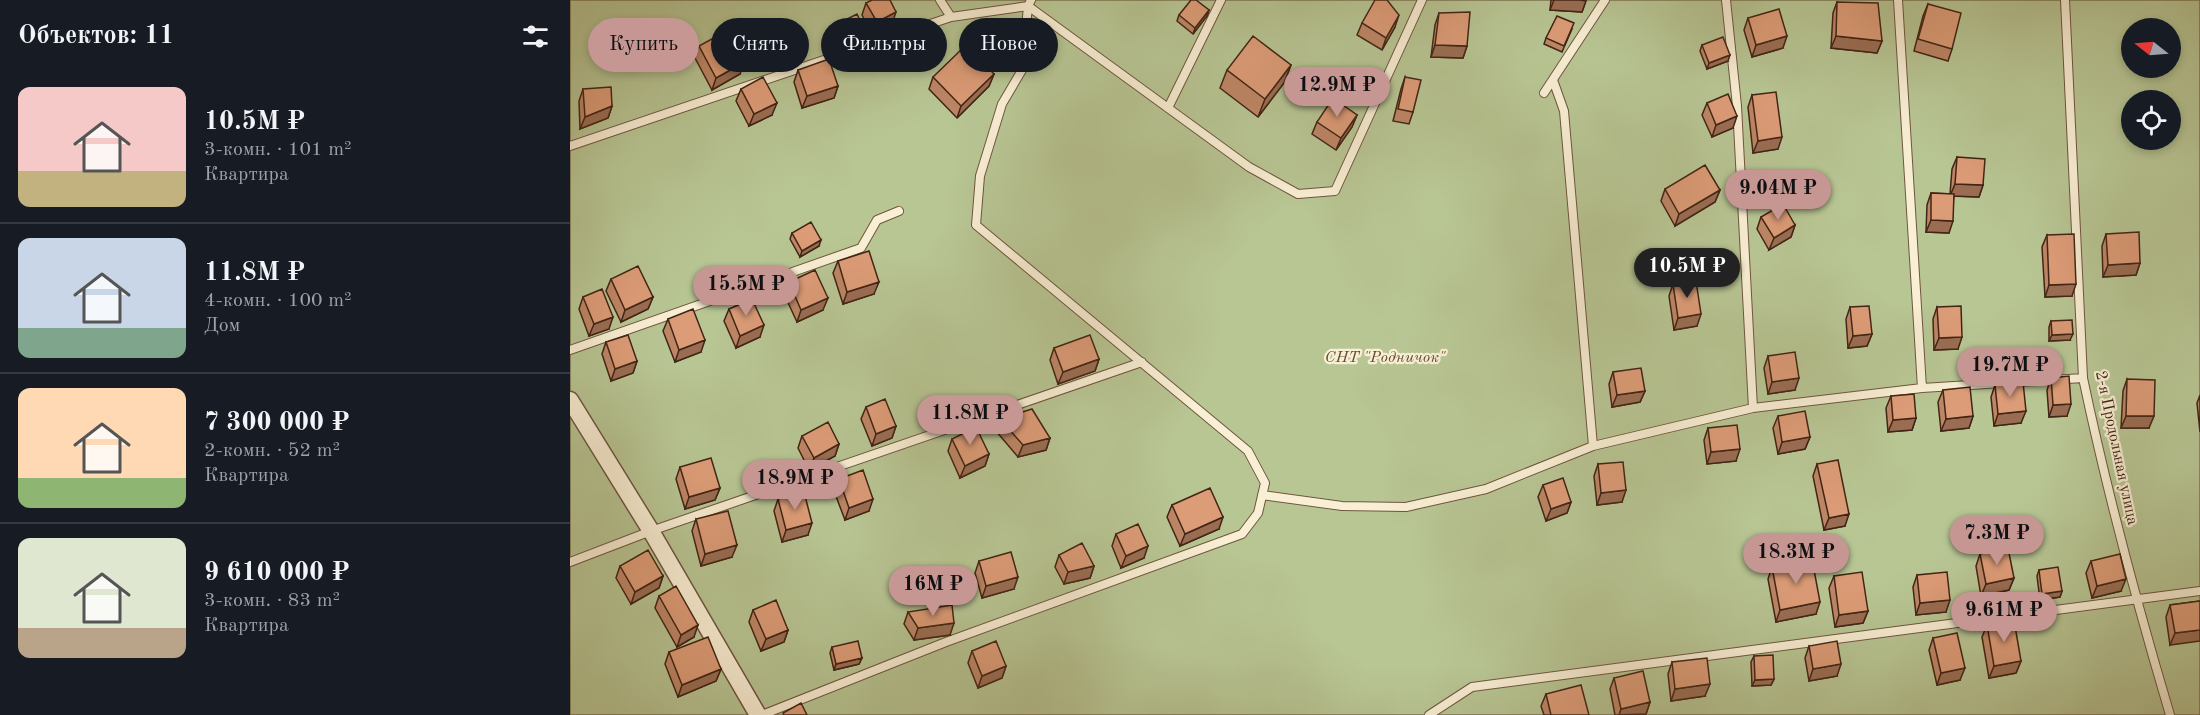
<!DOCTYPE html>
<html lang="ru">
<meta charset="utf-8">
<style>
body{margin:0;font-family:"Old Standard TT",serif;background:#242831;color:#f1f3f6;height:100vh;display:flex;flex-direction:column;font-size:22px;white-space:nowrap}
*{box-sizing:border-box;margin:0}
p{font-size:20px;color:#9ea1a6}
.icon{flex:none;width:33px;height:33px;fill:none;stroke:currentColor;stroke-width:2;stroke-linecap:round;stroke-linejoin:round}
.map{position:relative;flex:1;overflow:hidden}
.panel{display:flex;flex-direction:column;background:#171b24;width:570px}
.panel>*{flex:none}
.guide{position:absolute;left:18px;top:18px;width:570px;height:54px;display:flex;gap:12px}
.needle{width:39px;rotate:287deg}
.controls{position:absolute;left:1551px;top:18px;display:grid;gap:12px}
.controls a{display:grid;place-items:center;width:60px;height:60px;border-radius:50%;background:#171b24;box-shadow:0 3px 9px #0003;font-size:30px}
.price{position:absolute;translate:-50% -51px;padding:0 14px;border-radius:21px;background:#c59692;color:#111;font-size:20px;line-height:39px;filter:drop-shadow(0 2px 3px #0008)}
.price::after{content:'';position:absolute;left:50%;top:36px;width:18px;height:14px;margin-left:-9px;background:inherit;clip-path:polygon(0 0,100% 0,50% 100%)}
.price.on{background:#222;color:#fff}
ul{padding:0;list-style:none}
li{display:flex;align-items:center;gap:18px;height:150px;padding:0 18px}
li+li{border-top:2px solid #363941}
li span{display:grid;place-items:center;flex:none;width:168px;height:120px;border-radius:12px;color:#555}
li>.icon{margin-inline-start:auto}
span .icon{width:72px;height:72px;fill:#fffc;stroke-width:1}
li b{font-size:26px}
h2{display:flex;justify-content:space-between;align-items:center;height:72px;padding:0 18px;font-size:26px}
.tag{padding:0 21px;border-radius:27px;background:#171b24;box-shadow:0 3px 9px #0003;font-size:21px;line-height:54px}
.tag.on{background:#c59692;color:#111}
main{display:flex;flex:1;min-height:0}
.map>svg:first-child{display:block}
.green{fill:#b8c694;stroke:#7d7554;stroke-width:1.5;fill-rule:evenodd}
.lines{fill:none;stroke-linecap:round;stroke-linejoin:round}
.lane-casing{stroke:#6f553f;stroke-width:10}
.street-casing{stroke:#6f553f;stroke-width:19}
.lane{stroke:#f9efd4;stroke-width:8}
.street{stroke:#f9efd4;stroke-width:16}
.wall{fill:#bd8666;stroke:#422415;stroke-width:1.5}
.shaded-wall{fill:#9a6d53;stroke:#422415;stroke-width:1.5}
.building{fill:#dc9c77;stroke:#422415;stroke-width:1.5}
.labels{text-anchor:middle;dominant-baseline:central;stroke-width:4.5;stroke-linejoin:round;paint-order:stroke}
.park-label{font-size:16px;font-style:italic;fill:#604c35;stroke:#f9efd4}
.street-label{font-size:16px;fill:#422415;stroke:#f9efd4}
</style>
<main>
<section class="panel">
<h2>Объектов: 11<svg class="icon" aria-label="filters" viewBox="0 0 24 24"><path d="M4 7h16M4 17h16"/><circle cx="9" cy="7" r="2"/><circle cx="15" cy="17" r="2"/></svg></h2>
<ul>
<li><span style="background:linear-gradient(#f6c9c9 70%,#c2b280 0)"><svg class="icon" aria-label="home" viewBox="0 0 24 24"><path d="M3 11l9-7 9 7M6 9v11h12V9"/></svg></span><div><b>10.5M ₽</b><p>3-комн. · 101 m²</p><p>Квартира</p></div></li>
<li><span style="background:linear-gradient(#c9d6e8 75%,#7fa58c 0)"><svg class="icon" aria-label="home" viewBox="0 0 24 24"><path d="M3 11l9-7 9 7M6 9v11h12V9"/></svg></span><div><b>11.8M ₽</b><p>4-комн. · 100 m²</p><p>Дом</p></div></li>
<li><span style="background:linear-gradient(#ffd9b3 75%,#8fb573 0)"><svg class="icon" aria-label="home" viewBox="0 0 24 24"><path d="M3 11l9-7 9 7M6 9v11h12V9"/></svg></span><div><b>7 300 000 ₽</b><p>2-комн. · 52 m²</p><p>Квартира</p></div></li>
<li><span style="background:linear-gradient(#dfe7d0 75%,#b9a48a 0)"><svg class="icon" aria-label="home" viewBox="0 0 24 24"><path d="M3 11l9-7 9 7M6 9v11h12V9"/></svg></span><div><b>9 610 000 ₽</b><p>3-комн. · 83 m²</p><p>Квартира</p></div></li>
</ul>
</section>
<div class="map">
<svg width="1630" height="715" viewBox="0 0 1630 715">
<rect width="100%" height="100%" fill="#f6e7bd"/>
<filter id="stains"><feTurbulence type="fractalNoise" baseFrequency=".00333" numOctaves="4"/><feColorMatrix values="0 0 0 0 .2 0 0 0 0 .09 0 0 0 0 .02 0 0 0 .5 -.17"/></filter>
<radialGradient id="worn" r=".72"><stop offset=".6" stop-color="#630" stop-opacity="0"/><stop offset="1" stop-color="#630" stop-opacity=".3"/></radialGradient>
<!-- green -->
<path class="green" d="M0 0H1630V715H0ZM1562 28H1600V68H1562ZM1562 100H1600V140H1562Z"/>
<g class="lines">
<defs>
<path id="lane" d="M370 0 381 17 458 6 679 167 728 194 765 191 852 0
M1156 0 1167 106 1183 408
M1328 0 1352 388
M1495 0 1513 378C1537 492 1567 604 1600 715
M983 80 994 111 1023 446
M974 93 1035 0
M598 108 651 0
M0 146 381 17
M0 350 291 248 307 220 329 211
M692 495 772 506 836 507 916 489 1023 446 1183 408 1352 388 1513 378
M0 562 81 531 572 362
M192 715 376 642 672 534 688 513 695 483 678 451 406 225 410 176 432 104 452 70 458 6 461 0
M859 715 902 687 1630 591"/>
<path id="street" d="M0 400 81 531 188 715"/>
</defs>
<!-- lane casing -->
<use href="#lane" class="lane-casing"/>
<!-- street casing -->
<use href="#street" class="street-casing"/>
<!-- lane -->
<use href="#lane" class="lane"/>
<!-- street -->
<use href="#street" class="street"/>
</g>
<!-- wall -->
<path class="wall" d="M981 0H1016L1012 12 980 10Z
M1267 2 1312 41 1307 53 1261 48 1263 13Z
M296 3 322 24 302 34 292 15Z
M1358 4 1382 49 1378 61 1344 51 1353 16Z
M639 10 637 16 623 34 607 21 609 15Z
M869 13 897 46 893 58 861 57 865 25Z
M1178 18 1213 48 1182 57 1174 30Z
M792 23 825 27 812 50 787 35Z
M267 24 292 37 272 46 264 30Z
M1002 29 992 52 974 44 976 38Z
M201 33 228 56 204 65 196 45Z
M1132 45 1158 61 1137 69 1130 51Z
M129 46 170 74 142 90 125 58Z
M721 65 714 83 688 117 650 88 657 70Z
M228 70 268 86 264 98 232 108 224 82Z
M424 74 419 86 387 118 359 89 363 77Z
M835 77 843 112 839 124 823 121 831 89Z
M13 89 42 106 38 118 10 129 9 101Z
M171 89 202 115 179 126 166 101Z
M1182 95 1208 149 1183 153 1178 107Z
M1137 103 1163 128 1142 137 1132 115Z
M787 115 782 127 766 150 742 134 747 122Z
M1387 157 1413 185 1409 197 1384 196 1379 233 1356 232 1357 205 1361 193 1380 194 1382 169Z
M1095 189 1150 190 1145 202 1105 226 1091 201Z
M1191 217 1225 225 1221 237 1199 250 1187 229Z
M222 233 249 246 230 257 220 239Z
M1536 234 1570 263 1566 275 1533 277 1532 246Z
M1477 235 1502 296 1475 297 1472 247Z
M268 261 304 294 273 304 263 273Z
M41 279 83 297 78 309 51 322 36 291Z
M219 282 253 310 227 322 214 294Z
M1103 284 1127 326 1104 330 1099 296Z
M13 297 39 329 19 336 9 309Z
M1280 307 1302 334 1297 346 1278 348 1276 319Z
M1367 307 1388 349 1364 350 1363 319Z
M159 309 190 337 166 348 154 321Z
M98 319 131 352 105 362 93 331Z
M1481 321 1500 340 1479 341V327Z
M36 342 67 361 63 373 41 381 32 354Z
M484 348 529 359 525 371 488 384 480 360Z
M1198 356 1225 390 1198 394 1194 368Z
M1043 372 1075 391 1070 402 1042 407 1039 384Z
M1481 378 1497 416 1479 417 1477 390Z
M1557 379 1579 428H1551L1553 391Z
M1425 385 1451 423 1424 426 1421 397Z
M1373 390 1403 416 1399 428 1371 431 1368 402Z
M1630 395V432L1627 403Z
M1321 396 1346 418 1342 430 1318 432 1316 408Z
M296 407 326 426 322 438 302 446 291 419Z
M1208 416 1240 437 1235 449 1208 454 1203 428Z
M430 419 480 438 476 450 448 457 426 431Z
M1138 428 1166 461 1137 464 1134 440Z
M232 436 269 444 265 456 239 470 228 448Z
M382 439 419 454 415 466 390 478 378 451Z
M1028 464 1052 502 1027 505 1024 476Z
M1247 464 1275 526 1254 530 1243 476Z
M110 467 150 488 145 500 115 509 106 479Z
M269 479 299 511 275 520 264 491Z
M973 485 1001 502 997 513 976 521 968 497Z
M208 499 238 535 212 542 204 511Z
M602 505 649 529 610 546 597 517Z
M126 519 162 557 131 566 122 531Z
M546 534 574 558 551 568 542 546Z
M1410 554 1444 578 1439 590 1411 596 1406 566Z
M489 555 524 566 520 578 494 584 485 567Z
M409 561 444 589 412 598 405 573Z
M1521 561 1551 591 1522 598 1516 573Z
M50 566 93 576 89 588 61 604 46 578Z
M1202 567 1246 614 1206 622 1198 579Z
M1469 570 1492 591 1490 597 1470 600 1467 576Z
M1347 575 1376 612 1346 615 1343 587Z
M1264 576 1298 611 1293 623 1265 627 1259 588Z
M89 596 124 637 107 647 85 608Z
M1630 601 1600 645 1596 617 1600 605Z
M183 610 218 630 214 642 191 651 179 622Z
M338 612 380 635 344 640 334 624Z
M1417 625 1451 661 1446 673 1419 678 1412 637Z
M1363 638 1390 680 1367 685 1359 650Z
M1239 646 1267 676 1239 681 1235 658Z
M262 647 292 658 289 664 264 670 260 653Z
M402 651 436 666 432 678 408 688 398 663Z
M99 652 151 669 146 681 108 697 95 664Z
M1184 656 1204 679 1201 685 1182 686 1181 662Z
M1102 662 1135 696 1101 701 1098 674Z
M1044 678 1080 702 1076 714 1072 715H1045L1040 689Z
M976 694 1019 715H974L971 706Z"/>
<!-- shaded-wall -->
<path class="shaded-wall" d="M984 0H1010L1016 1 1012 12 980 10Z
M639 10 637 16 623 34 625 28Z
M326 12 322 24 302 34 307 22Z
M829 15 825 27 812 50 816 38Z
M295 31 292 37 272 46 274 40Z
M1217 36 1213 48 1182 57 1186 45Z
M1266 36 1312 41 1307 53 1261 48Z
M232 44 228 56 204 65 208 53Z
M865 45 897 46 893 58 861 57Z
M1160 55 1158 61 1137 69 1139 63Z
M175 62 170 74 142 90 146 78Z
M721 65 714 83 688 117 695 99Z
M424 74 419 86 387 118 391 106Z
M268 86 264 98 232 108 237 96Z
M207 103 202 115 179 126 184 114Z
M42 106 38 118 10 129 15 117Z
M787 115 782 127 766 150 771 138Z
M1167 116 1163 128 1142 137 1146 125Z
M1212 137 1208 149 1183 153 1188 141Z
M1385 184 1413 185 1409 197 1380 196Z
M1150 190 1145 202 1105 226 1109 214Z
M1361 220 1383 221 1379 233 1356 232Z
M1225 225 1221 237 1199 250 1204 238Z
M251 240 249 246 230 257 232 251Z
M1570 263 1566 275 1533 277 1538 265Z
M309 282 304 294 273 304 277 292Z
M1506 284 1502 296 1475 297 1479 285Z
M83 297 78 309 51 322 55 310Z
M258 298 253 310 227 322 231 310Z
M1131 314 1127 326 1104 330 1108 318Z
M43 317 39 329 19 336 24 324Z
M194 325 190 337 166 348 170 336Z
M1302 334 1297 346 1278 348 1283 336Z
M1503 334 1500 340 1479 341 1482 335Z
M1392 337 1388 349 1364 350 1369 338Z
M135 340 131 352 105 362 109 350Z
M529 359 525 371 488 384 493 372Z
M67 361 63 373 41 381 45 369Z
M1229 378 1225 390 1198 394 1202 382Z
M1075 391 1070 402 1042 407 1047 395Z
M1501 404 1497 416 1479 417 1483 405Z
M1456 411 1451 423 1424 426 1428 414Z
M1403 416 1399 428 1371 431 1376 419Z
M1556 416H1584L1579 428H1551Z
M1346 418 1342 430 1318 432 1323 420Z
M326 426 322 438 302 446 306 434Z
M1240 437 1235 449 1208 454 1212 442Z
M480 438 476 450 448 457 453 445Z
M269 444 265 456 239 470 244 458Z
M1170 449 1166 461 1137 464 1141 452Z
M419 454 415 466 390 478 395 466Z
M150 488 145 500 115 509 119 497Z
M1056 490 1052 502 1027 505 1031 493Z
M303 499 299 511 275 520 279 508Z
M1001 502 997 513 976 521 981 509Z
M1279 514 1275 526 1254 530 1259 518Z
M653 517 649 529 610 546 615 534Z
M242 523 238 535 212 542 216 530Z
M167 545 162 557 131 566 135 554Z
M578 546 574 558 551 568 556 556Z
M524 566 520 578 494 584 498 572Z
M93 576 89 588 61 604 65 592Z
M448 577 444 589 412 598 416 586Z
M1444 578 1439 590 1411 596 1416 584Z
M1556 579 1551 591 1522 598 1527 586Z
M1492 591 1490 597 1470 600 1472 594Z
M1380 600 1376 612 1346 615 1350 603Z
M1250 602 1246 614 1206 622 1210 610Z
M1298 611 1293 623 1265 627 1269 615Z
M384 623 380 635 344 640 348 628Z
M128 625 124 637 107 647 111 635Z
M218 630 214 642 191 651 196 639Z
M1630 630V641L1600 645 1605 633Z
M292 658 289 664 264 670 266 664Z
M1451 661 1446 673 1419 678 1424 666Z
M1271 664 1267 676 1239 681 1243 669Z
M436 666 432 678 408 688 412 676Z
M1395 668 1390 680 1367 685 1371 673Z
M151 669 146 681 108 697 112 685Z
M1204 679 1201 685 1182 686 1185 680Z
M1140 684 1135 696 1101 701 1105 689Z
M1080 702 1076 714 1049 715 1051 709Z"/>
<!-- building -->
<path class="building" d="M302 0H320L326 12 307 22 296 3Z
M621 0H626L639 10 625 28 609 15Z
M805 0H817L829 15 816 38 792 23Z
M1267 2 1308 3 1312 41 1266 36Z
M1358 4 1391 13 1382 49 1348 39Z
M1209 9 1217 36 1186 45 1178 18Z
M900 12 897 46 865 45 869 13Z
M287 14 295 31 274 40 267 24Z
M987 16 1004 23 994 46 976 38Z
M225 24 232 44 208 53 201 33Z
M158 30 175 62 146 78 129 46Z
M683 36 721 65 695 99 657 70Z
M1153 37 1160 55 1139 63 1132 45Z
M396 45 424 74 391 106 363 77Z
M259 59 268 86 237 96 228 70Z
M193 77 207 103 184 114 171 89Z
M835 77 851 80 843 112 828 109Z
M41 87 42 106 15 117 13 89Z
M1206 92 1212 137 1188 141 1182 95Z
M1158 94 1167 116 1146 125 1137 103Z
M763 98 787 115 771 138 747 122Z
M1387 157 1415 159 1413 185 1385 184Z
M1135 165 1150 190 1109 214 1095 189Z
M1361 193 1384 194 1383 221 1361 220Z
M1213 204 1225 225 1204 238 1191 217Z
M241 222 251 240 232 251 222 233Z
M1569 232 1570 263 1538 265 1536 234Z
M1504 234 1506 284 1479 285 1477 235Z
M299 251 309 282 277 292 268 261Z
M68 266 83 297 55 310 41 279Z
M245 270 258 298 231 310 219 282Z
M1126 281 1131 314 1108 318 1103 284Z
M32 289 43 317 24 324 13 297Z
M182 299 194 325 170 336 159 309Z
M1299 306 1302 334 1283 336 1280 307Z
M1391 306 1392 337 1369 338 1367 307Z
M123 309 135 340 109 350 98 319Z
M1502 320 1503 334 1482 335 1481 321Z
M58 335 67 361 45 369 36 342Z
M520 335 529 359 493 372 484 348Z
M1225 352 1229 378 1202 382 1198 356Z
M1071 368 1075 391 1047 395 1043 372Z
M1499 376 1501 404 1483 405 1481 378Z
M1557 379 1585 380 1584 416H1556Z
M1453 382 1456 411 1428 414 1425 385Z
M1400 387 1403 416 1376 419 1373 390Z
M1344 394 1346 418 1323 420 1321 396Z
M315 399 326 426 306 434 296 407Z
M462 409 480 438 453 445 430 419Z
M1235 411 1240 437 1212 442 1208 416Z
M258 422 269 444 244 458 232 436Z
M1167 425 1170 449 1141 452 1138 428Z
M406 427 419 454 395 466 382 439Z
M141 458 150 488 119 497 110 467Z
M1268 460 1279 514 1259 518 1247 464Z
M1053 462 1056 490 1031 493 1028 464Z
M293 470 303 499 279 508 269 479Z
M993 478 1001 502 981 509 973 485Z
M640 488 653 517 615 534 602 505Z
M234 492 242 523 216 530 208 499Z
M158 511 167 545 135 554 126 519Z
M568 524 578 546 556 556 546 534Z
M512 543 524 566 498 572 489 555Z
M1438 548 1444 578 1416 584 1410 554Z
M78 550 93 576 65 592 50 566Z
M441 552 448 577 416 586 409 561Z
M1550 554 1556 579 1527 586 1521 561Z
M1242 559 1250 602 1210 610 1202 567Z
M1488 567 1492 591 1472 594 1469 570Z
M1292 572 1298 611 1269 615 1264 576Z
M1377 572 1380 600 1350 603 1347 575Z
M106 586 128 625 111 635 89 596Z
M206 600 218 630 196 639 183 610Z
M1630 601V630L1605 633 1600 605Z
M382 605 384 623 348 628 338 612Z
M1444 620 1451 661 1424 666 1417 625Z
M1387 633 1395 668 1371 673 1363 638Z
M138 637 151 669 112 685 99 652Z
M288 641 292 658 266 664 262 647Z
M426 641 436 666 412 676 402 651Z
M1267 641 1271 664 1243 669 1239 646Z
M1203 655 1204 679 1185 680 1184 656Z
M1137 658 1140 684 1105 689 1102 662Z
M1073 671 1080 702 1051 709 1044 678Z
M1011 685 1019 715H981L976 694Z
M231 703 237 715H214L213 713Z"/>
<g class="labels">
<!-- park labels -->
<g class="park-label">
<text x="815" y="358">СНТ "Родничок"</text>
</g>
<!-- street labels -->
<g class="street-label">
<text transform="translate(1546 448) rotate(78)">2-я Продольная улица</text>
</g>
</g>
<rect width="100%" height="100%" filter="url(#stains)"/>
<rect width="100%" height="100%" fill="url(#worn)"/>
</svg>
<div class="controls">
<a><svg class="needle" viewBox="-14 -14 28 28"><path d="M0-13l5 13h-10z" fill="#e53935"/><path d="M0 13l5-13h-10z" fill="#9ea1a6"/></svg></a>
<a><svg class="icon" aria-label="locate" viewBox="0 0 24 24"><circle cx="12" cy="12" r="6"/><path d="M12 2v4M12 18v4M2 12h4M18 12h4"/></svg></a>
</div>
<b class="price" style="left:767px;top:118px">12.9M ₽</b>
<b class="price" style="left:1208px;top:221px">9.04M ₽</b>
<b class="price on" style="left:1117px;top:299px">10.5M ₽</b>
<b class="price" style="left:176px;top:317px">15.5M ₽</b>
<b class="price" style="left:1440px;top:398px">19.7M ₽</b>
<b class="price" style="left:400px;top:446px">11.8M ₽</b>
<b class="price" style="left:225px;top:511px">18.9M ₽</b>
<b class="price" style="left:1427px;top:566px">7.3M ₽</b>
<b class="price" style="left:1226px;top:585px">18.3M ₽</b>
<b class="price" style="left:363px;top:617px">16M ₽</b>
<b class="price" style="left:1434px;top:643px">9.61M ₽</b>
<div class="guide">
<a class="tag on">Купить</a>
<a class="tag">Снять</a>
<a class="tag">Фильтры</a>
<a class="tag">Новое</a>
</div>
</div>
</main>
